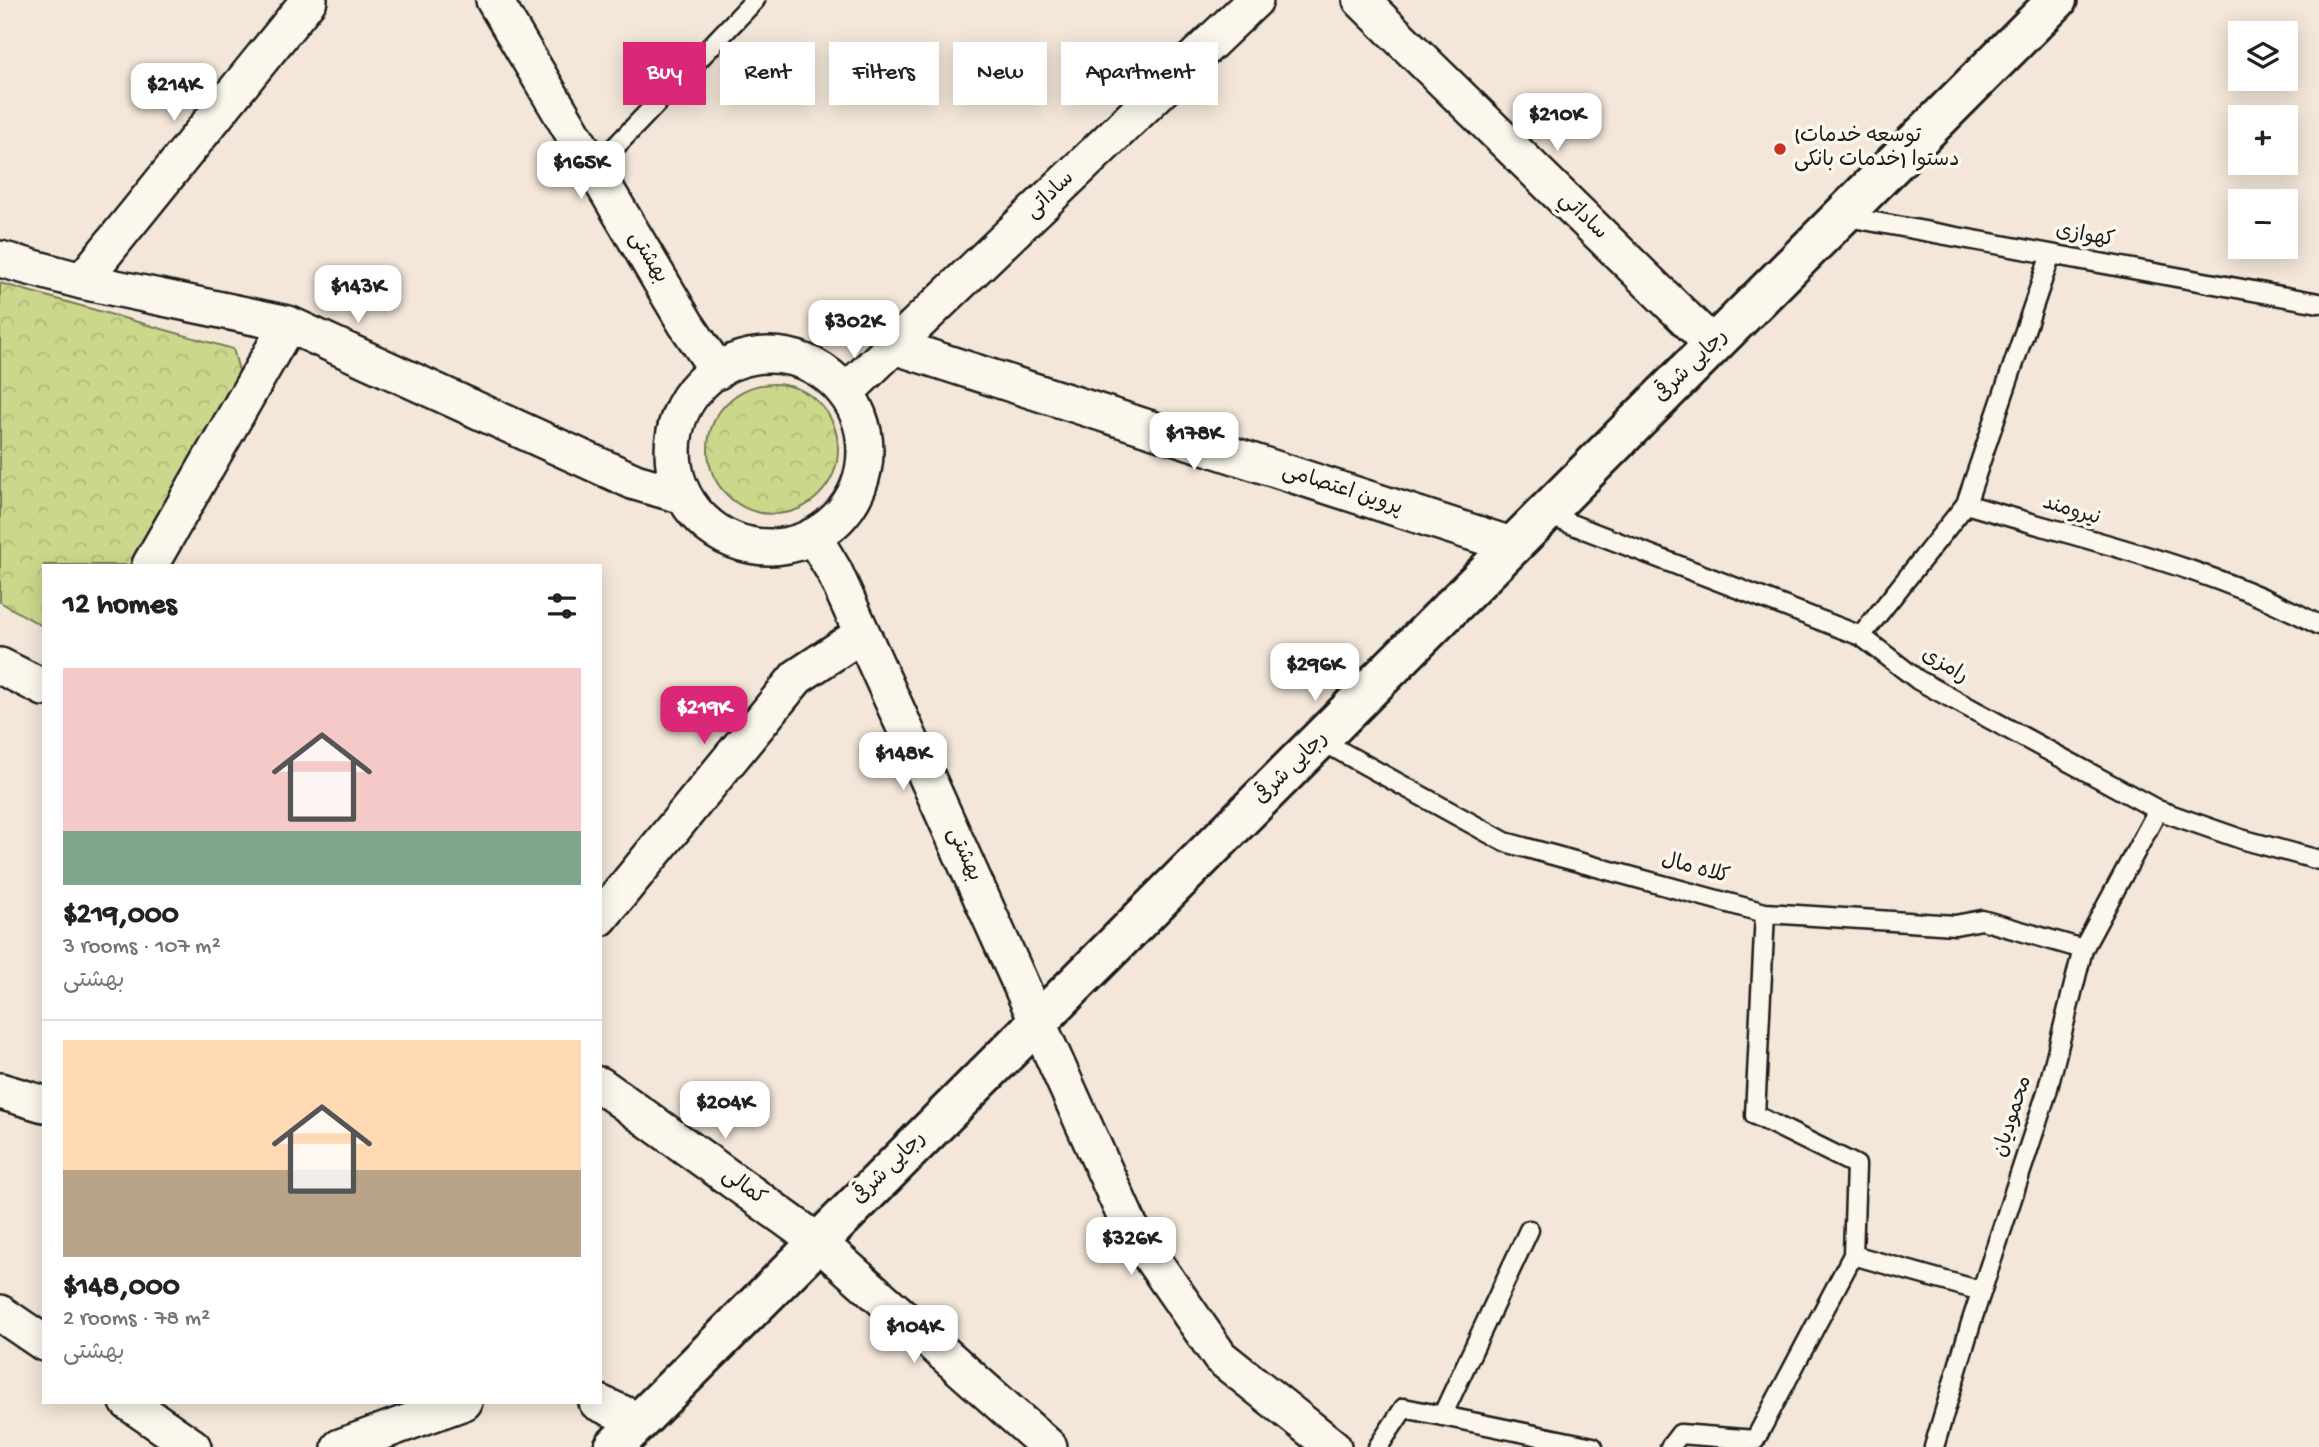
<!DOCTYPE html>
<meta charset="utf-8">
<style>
body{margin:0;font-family:"Gochi Hand","Playpen Sans Arabic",sans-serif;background:#f6f6f6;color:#222;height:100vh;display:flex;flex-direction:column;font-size:26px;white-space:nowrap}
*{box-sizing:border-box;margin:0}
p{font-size:23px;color:#767676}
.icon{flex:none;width:38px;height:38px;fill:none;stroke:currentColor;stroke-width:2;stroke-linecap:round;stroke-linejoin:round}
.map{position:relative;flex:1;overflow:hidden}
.details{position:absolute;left:42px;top:564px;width:560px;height:840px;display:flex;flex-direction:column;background:#fff;border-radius:0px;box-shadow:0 4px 18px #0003}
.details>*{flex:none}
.banner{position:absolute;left:623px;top:42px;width:665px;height:63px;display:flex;gap:14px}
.fabs{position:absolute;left:2228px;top:21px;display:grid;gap:14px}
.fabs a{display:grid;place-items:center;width:70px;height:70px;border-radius:0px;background:#fff;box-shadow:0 4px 18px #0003;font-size:35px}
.price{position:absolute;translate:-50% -60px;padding:0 16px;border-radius:14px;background:#fff;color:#222;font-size:23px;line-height:46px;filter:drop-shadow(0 2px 4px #0008)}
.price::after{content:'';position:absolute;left:50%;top:42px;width:21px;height:16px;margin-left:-10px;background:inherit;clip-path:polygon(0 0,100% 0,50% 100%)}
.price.active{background:#db2777;color:#fff}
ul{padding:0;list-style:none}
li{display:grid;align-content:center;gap:14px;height:371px;padding:0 21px}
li+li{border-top:2px solid #e0e0e0}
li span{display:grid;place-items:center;height:217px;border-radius:0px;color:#555}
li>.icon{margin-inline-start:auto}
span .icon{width:126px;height:126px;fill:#fffc;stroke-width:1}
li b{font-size:30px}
h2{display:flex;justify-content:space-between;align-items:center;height:84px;padding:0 21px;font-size:30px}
.pill{padding:0 24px;border-radius:0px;background:#fff;box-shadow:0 4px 18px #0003;font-size:24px;line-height:63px}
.pill.active{background:#db2777;color:#fff}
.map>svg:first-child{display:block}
.park{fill:url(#park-crowns);stroke:#747a54;stroke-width:2}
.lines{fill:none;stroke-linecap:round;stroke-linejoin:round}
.lane-casing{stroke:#1c1c1c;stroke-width:23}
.street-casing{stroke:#1c1c1c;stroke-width:40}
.secondary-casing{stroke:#1c1c1c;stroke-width:44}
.lane{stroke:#fbf7ec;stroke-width:18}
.street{stroke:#fbf7ec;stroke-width:35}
.secondary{stroke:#fbf7ec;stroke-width:38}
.poi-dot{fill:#c8321e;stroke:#fbf7ec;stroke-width:2.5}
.labels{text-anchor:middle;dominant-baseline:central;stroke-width:7;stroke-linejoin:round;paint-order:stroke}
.poi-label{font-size:21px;fill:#1c1c1c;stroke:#fbf7ec;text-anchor:start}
.street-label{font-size:21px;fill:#1c1c1c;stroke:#fbf7ec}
</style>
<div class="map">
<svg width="2319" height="1447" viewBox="0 0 2319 1447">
<defs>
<pattern id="park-crowns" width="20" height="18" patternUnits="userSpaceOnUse" patternTransform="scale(1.75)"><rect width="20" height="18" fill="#cbd88c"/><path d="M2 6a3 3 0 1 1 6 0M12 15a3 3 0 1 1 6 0" fill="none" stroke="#aeb978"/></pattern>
</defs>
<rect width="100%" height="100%" fill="#f4e7d9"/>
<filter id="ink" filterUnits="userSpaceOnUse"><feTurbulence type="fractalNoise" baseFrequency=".0143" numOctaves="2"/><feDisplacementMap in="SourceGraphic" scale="14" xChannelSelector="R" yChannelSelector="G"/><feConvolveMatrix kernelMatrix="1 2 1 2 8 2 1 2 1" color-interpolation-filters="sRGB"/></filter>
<g filter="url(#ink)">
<!-- park -->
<path class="park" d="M0 283 233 349 242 381 132 565H44V627L0 602Z
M708 449a65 65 0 1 1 130 0a65 65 0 1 1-130 0Z"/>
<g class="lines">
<defs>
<path id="lane" d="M594 169 755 0
M1842 216 2319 303
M1966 504C2084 540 2210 566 2319 625
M1545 514 1861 636 1918 680 2158 810 2241 839 2319 860
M1861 636 1966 504 2051 254
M1320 740 1505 842 1765 913 1955 925 1982 920 2083 949
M1853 1255 1981 1291
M1442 1416 1529 1230
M1378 1447 1404 1408 1593 1447
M1670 1447 1680 1434 1755 1440 1853 1255 1856 1165 1755 1115 1765 913
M1934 1447 1971 1323 2047 1092 2083 949 2158 810"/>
<path id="street" d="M494 0 686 324 718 371
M1361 0 1713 345
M0 259 82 281 288 324 635 482 684 496
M82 281 309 0
M894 346 1511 545
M673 451a96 96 0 1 1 192 0a96 96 0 1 1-192 0Z
M846 392 1255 0
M813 536 834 571 1130 1227 1220 1357 1333 1447
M150 565 288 324
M0 666 44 688
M600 918 797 677 862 634
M600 1085 817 1241 1049 1447
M0 1091 44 1104
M0 1313 44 1343
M128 1402 193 1447
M597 1402 639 1421
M340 1447 464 1402"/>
<path id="secondary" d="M614 1447 2057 0"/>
</defs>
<!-- lane casing -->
<use href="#lane" class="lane-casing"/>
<!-- street casing -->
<use href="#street" class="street-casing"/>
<!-- secondary casing -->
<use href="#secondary" class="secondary-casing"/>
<!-- lane -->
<use href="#lane" class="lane"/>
<!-- street -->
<use href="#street" class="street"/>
<!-- secondary -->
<use href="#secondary" class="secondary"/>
</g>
</g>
<!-- markers -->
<circle class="poi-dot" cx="1780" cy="149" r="7"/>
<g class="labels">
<!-- poi labels -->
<g class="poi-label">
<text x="1794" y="137">(توسعه خدمات<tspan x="1794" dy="24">دستوا (خدمات بانکی</tspan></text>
</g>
<!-- street labels -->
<g class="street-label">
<text transform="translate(1051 196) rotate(-44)">ساداتی</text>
<text transform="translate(1582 217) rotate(44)">ساداتي</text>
<text transform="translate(2085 237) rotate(10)">کهوازی</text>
<text transform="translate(647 258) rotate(59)">بهشتی</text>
<text transform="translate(1692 367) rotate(-45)">رجایی شرقی</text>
<text transform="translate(1342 491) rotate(18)">پروین اعتصامی</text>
<text transform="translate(2071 512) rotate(17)">نیرومند</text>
<text transform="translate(1944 667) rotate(31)">رامزی</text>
<text transform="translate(1292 769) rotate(-45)">رجایی شرقی</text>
<text transform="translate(963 855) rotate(66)">بهشتی</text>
<text transform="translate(1695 870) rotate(15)">کلاه مال</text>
<text transform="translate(2014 1117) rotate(-72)">محمودیان</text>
<text transform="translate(890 1169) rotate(-45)">رجایی شرقی</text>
<text transform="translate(743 1188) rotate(36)">کمالی</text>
</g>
</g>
</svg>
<div class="fabs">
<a><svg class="icon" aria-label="layers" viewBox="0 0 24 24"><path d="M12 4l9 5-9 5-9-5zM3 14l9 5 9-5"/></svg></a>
<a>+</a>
<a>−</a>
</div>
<b class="price" style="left:174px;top:123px">$214K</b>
<b class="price" style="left:1557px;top:153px">$210K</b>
<b class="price" style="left:581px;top:201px">$165K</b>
<b class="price" style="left:358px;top:325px">$143K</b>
<b class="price" style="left:854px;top:360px">$302K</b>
<b class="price" style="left:1194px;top:472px">$178K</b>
<b class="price" style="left:1315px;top:703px">$296K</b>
<b class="price active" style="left:704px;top:746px">$219K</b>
<b class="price" style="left:903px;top:792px">$148K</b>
<b class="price" style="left:725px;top:1141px">$204K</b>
<b class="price" style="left:1131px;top:1277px">$326K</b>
<b class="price" style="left:914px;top:1365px">$104K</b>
<div class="banner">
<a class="pill active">Buy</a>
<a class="pill">Rent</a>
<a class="pill">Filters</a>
<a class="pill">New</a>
<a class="pill">Apartment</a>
</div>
<section class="details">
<h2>12 homes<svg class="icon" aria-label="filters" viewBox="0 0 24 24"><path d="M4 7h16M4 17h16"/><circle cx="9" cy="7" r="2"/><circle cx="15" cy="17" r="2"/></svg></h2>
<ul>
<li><span style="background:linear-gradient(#f6c9c9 75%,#7fa58c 0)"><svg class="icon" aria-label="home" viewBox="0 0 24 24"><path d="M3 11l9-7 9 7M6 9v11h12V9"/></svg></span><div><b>$219,000</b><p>3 rooms · 107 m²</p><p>بهشتی</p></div></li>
<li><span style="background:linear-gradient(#ffd9b3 60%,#b9a48a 0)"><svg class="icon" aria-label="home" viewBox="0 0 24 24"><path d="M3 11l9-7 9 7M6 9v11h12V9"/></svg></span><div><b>$148,000</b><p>2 rooms · 78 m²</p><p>بهشتی</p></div></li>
</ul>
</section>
</div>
